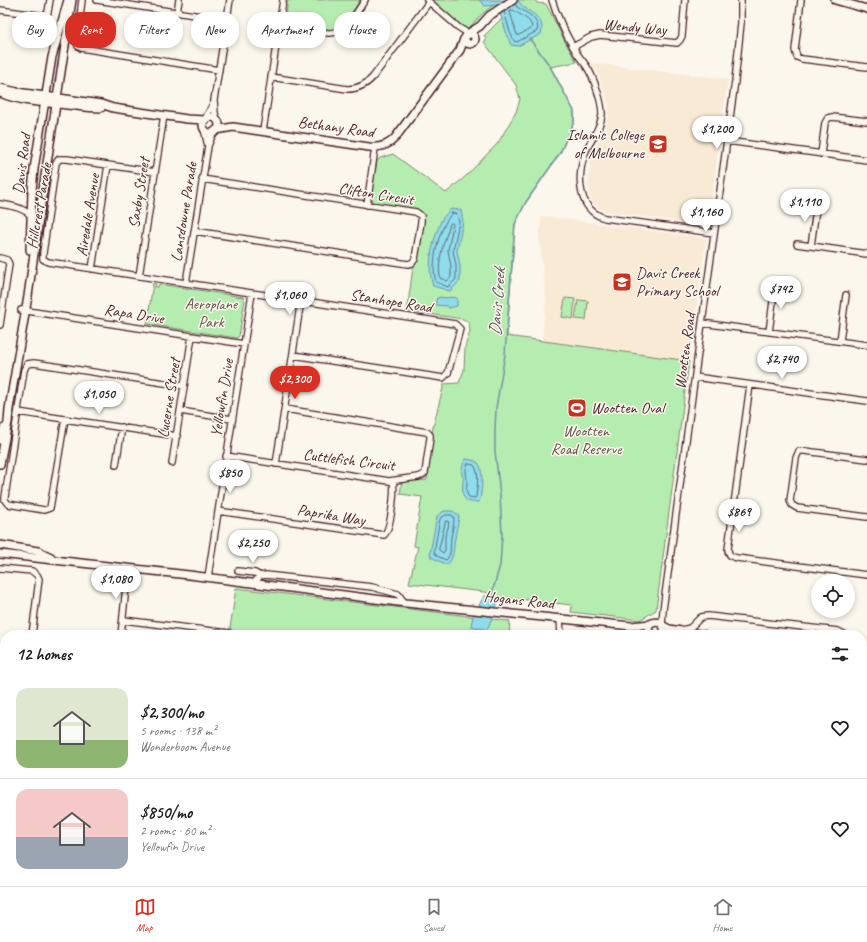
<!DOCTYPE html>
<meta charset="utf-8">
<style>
body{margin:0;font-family:Caveat,sans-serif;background:#f2f2f2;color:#202124;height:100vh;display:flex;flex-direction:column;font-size:15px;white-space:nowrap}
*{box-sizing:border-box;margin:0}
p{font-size:13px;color:#757577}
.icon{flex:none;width:22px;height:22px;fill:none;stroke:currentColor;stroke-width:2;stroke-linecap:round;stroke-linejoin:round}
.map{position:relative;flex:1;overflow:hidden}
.sheet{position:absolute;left:0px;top:630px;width:867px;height:256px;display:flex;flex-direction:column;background:#fff;border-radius:16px 16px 0 0;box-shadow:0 2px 6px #0003}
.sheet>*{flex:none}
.banner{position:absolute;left:12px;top:12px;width:400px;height:36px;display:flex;gap:8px}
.tools{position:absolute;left:811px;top:574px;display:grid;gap:8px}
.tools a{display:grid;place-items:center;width:44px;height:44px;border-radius:50%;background:#fff;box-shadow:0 2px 6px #0003;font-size:20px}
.price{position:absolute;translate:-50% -34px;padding:0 9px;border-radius:14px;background:#fff;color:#222;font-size:13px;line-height:26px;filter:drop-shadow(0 1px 2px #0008)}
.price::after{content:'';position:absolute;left:50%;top:24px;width:12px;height:9px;margin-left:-6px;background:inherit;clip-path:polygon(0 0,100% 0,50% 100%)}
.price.selected{background:#d93025;color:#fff}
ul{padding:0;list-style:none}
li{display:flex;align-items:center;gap:12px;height:100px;padding:0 16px}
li+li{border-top:1px solid #e0e0e0}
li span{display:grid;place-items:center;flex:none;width:112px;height:80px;border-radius:12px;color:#555}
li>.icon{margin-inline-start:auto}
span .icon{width:48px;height:48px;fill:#fffc;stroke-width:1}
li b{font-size:17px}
h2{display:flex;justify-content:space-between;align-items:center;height:48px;padding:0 16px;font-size:17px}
.chip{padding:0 14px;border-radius:16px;background:#fff;box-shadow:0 2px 6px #0003;font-size:14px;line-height:36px}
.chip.selected{background:#d93025;color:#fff}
.menu{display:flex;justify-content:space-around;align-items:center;height:56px;border-top:1px solid #e0e0e0;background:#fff;font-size:11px;color:#757577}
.menu a{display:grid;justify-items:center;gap:2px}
.menu .selected{color:#d93025}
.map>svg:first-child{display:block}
.built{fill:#f9ead6}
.green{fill:#b5edb1;stroke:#80866e}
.water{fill:#8edcec;stroke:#73909f}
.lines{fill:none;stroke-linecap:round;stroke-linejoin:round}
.shore{stroke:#656b78;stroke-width:1}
.stream{stroke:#73909f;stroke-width:1.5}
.minor-casing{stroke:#4a1f2b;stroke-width:8}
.tertiary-casing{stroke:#4a1f2b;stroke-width:10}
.minor{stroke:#fbf7ec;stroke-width:5.5}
.tertiary{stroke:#fbf7ec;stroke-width:7}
.labels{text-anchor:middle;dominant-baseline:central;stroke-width:3;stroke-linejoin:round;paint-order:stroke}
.street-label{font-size:16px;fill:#4a1f2b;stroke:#fbf7ec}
.poi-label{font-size:16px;fill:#4a1f2b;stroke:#fbf7ec;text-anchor:start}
.park-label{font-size:16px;fill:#65524c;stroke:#fbf7ec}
.water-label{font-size:17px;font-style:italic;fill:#5b4e5b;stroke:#fbf7ec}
</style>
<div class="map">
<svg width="867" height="886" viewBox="0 0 867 886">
<rect width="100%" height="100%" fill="#fbf7ec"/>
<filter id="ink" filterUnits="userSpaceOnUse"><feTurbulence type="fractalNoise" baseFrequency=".025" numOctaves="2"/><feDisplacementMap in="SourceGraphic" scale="8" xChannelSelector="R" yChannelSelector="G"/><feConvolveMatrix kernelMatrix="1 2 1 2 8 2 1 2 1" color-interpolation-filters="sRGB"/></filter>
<g filter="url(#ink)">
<!-- built -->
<path class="built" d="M590 63 728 79 708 223 704 226 605 211 599 209 593 203 589 195 588 187 589 167 593 151 606 126 609 107 606 96 598 74Z
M542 216 706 238 689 361 542 341 546 299 539 235Z"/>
<!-- green -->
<path class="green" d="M288 0H360C353 10 345 27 332 30L287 23 285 21Z
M431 0H500L483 13 469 28H465L459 25Z
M510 0H535L537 3 546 4 569 49 577 62 550 67 574 111V122L560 153 526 202 515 224 507 336 689 361 656 610 640 620 571 612 572 605 491 596 492 593 409 583 418 547 414 546 422 497 400 494 402 482 427 480 433 427 444 384 459 383 464 370 465 347 470 331 469 324 467 321 463 319 407 311 413 267 417 261 424 215 422 212 420 210 377 204 372 201 371 196 377 161 380 158 393 154 446 193 466 176 498 143 516 112 520 99 516 85 484 42 487 39 484 36 498 22 513 12Z
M153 283 156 284 155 287H158L159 284 243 297 245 299 239 336 237 338 147 324Z
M565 298 575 299 573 319 562 317Z
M578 300 588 301 586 320 575 319Z
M236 588 510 621 509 635H229Z
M127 881H411L409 886H126Z"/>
<!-- water -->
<path class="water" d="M479 0H518C524 13 547 14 541 34L518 46 511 45C505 32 503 18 496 5L485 6Z
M451 209 461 210 463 222 457 251 460 265V281L450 291 433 286C426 266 433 240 441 221 443 217 448 212 451 209Z
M441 297C446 299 451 296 457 298V306L449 308 447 306 436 305V301L437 298Z
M466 459C470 460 476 460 478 463 484 468 482 495 479 502 461 504 462 494 463 481 464 477 463 478 462 475 461 469 463 464 466 459Z
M444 511H453L459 516C458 524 456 531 455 538 453 549 455 557 447 565L431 557 430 553 437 516Z
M484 596 498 597 497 605 487 630 471 626 473 616Z
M159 881H186L185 886H157Z"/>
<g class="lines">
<!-- shore -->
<path class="shore" d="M511 10H513C519 15 532 19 532 28L519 35H517L510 12Z
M504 11 510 32 514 41 517 42 537 31C541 20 526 12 517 7L515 4
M452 213 457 214 459 222 453 251 456 265V279L448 287 436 282C430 263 439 228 452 213Z
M452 223 453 225 448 250 451 266V277L447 281 440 278C437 259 444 243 450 224Z
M468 464 474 465C480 473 477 487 476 497L475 498 469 497C465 492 467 487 467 481 467 474 464 470 468 464Z
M446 515H452L454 518C454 525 452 531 451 538 450 546 452 555 446 560L437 556 434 552 440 519Z
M446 521 449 522 448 528 445 536V550L443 553 439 550Z"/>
<!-- stream -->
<path class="stream" d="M491 597 500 565 502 535 500 495 495 451V430L496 408 505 354 515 224 526 202 560 153 574 122V111L550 66 529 38
M475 635 478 628
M379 886 381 881"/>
<defs>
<path id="minor" d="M82 0 77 42 78 46 81 48 219 70
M97 0 227 20
M427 0 458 27 469 34
M552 0C557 17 566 35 575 50 578 56 583 61 587 67 594 78 602 102 602 114 601 129 590 140 585 153 577 176 577 210 605 218L714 233
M801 0 795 50 797 57 802 59 867 67
M0 10 45 16 48 12 50 0
M177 12 179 0
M279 26 328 33C346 34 356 13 365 0
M573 47 591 37 600 35 677 43 680 40 682 36 685 0
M271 77 347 89C358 89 366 85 373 77L429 2
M205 119 214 102
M217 120 215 113 214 100 230 0
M263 131 283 0
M727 141 867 160
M208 146 214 131
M821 154 825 123 828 118 832 117 867 121
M155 172 67 159H59L56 163 43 253V259L48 262 455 324 460 329 448 373 443 378 293 355
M0 204C12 206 22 207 32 216
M367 205 375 148
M194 231 408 264 412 263 415 259 421 222V216L416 212 202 179
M797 244 867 254
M811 246 817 202
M0 258 7 260 9 264 0 325
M92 269 108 165
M139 276 164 115
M186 283 208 146 204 129
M21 310 244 344
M702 323 867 345
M769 332 775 286
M840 341 846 295
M695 377 867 401
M750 385 728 549C728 555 731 557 737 558L867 575
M180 411 232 419
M18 412 177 436
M65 419 50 508 44 510 8 504 5 500V497L24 370 27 364 34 363 184 386
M226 456 389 481 418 477 423 475 425 473 430 438V435L427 432 285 409
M867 459 805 451H799L796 458 790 501 792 505 797 508 867 517
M172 463 192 336
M276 464 301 300
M116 465 122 427
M218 511 384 535C391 529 395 491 393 481
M0 568 32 571 37 575 39 579 32 635
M238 571 255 573 260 576
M208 577 252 293
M254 583 260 576 266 575 372 587 398 594 404 602
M560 619 561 635
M123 620 229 633
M662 625 663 610 735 81 741 23V0
M682 630 690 628 701 617 708 616 838 631 846 635
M121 635 128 568
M0 654 5 655
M0 707 5 708
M862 715H867
M862 817 867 818
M0 820 5 786
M0 846 5 847
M862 875H867
M700 881 735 886
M121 886 122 881
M412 886 414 881
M512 886 513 881
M572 886V881
M634 886 635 881
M696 886 697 881
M814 886 821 881
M830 886 839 881"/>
<path id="tertiary" d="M835 0 867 9
M469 33 480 26 489 16 513 0
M465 39a5 5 0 1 1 10 0a5 5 0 1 1-10 0Z
M0 88 17 92 101 104 113 108 187 119 205 120
M0 93C19 101 38 102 58 104 72 105 86 108 101 108
M203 125a8 8 0 1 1 16 0a8 8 0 1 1-16 0Z
M216 130 233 127 369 147C380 148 388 146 395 138L460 50 464 39
M30 250 32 191 34 169 52 57 68 0
M0 440 4 428
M0 464 8 422 9 409 28 296 45 176 72 0
M0 545 38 551 51 557
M0 554 189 575 406 603 631 626 651 624
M663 626 669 629 705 635
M651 635C639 618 673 618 662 635
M862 653 867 654"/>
</defs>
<!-- minor casing -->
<use href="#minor" class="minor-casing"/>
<!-- tertiary casing -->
<use href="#tertiary" class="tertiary-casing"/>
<!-- minor -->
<use href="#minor" class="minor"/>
<!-- tertiary -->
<use href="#tertiary" class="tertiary"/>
</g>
</g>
<!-- icons -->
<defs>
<symbol id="school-square" viewBox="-11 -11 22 22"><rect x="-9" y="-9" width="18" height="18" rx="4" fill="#c8321e" stroke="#fbf7ec"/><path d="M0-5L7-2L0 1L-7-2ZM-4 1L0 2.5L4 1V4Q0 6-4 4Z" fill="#fff"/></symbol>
<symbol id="stadium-square" viewBox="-11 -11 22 22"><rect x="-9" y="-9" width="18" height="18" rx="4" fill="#c8321e" stroke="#fbf7ec"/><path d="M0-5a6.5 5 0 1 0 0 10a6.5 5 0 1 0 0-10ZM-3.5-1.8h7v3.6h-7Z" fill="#fff"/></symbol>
</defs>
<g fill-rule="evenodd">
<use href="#school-square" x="647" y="133" width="22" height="22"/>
<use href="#school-square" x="611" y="271" width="22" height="22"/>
<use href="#stadium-square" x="566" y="397" width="22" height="22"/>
</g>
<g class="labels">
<!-- street labels -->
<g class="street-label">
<text transform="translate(635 27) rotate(5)">Wendy Way</text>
<text transform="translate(336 127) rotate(8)">Bethany Road</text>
<text transform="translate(22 164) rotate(-83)">Davis Road</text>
<text transform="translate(139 193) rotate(-81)">Saxby Street</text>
<text transform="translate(376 194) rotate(9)">Clifton Circuit</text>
<text transform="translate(39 206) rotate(-80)">Hillcrest Parade</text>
<text transform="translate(184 212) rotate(-81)">Lansdowne Parade</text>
<text transform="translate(88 215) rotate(-81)">Airedale Avenue</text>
<text transform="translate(391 301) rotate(9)">Stanhope Road</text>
<text transform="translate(134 314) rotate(9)">Rapa Drive</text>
<text transform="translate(685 351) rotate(-82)">Wootten Road</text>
<text transform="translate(169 398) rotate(-81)">Lucerne Street</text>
<text transform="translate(222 398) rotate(-81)">Yellowfin Drive</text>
<text transform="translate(349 460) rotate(7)">Cuttlefish Circuit</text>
<text transform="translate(331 515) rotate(9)">Paprika Way</text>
<text transform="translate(519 600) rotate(6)">Hogans Road</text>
</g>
<!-- poi labels -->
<g class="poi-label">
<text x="644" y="135" text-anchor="end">Islamic College<tspan x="644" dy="18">of Melbourne</tspan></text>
<text x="636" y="273">Davis Creek<tspan x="636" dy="18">Primary School</tspan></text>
<text x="591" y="408">Wootten Oval</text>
</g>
<!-- park labels -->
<g class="park-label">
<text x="211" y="304">Aeroplane<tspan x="211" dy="18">Park</tspan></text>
<text x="586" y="431">Wootten<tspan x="586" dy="18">Road Reserve</tspan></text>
</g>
<!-- water labels -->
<g class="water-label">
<text transform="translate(497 302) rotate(-86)">Davis Creek</text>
</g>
</g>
</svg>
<div class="tools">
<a><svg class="icon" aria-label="locate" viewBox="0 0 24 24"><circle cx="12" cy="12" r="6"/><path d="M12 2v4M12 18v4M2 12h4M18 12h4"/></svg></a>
</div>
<b class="price" style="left:717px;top:150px">$1,200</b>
<b class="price" style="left:805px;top:223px">$1,110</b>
<b class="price" style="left:706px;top:233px">$1,160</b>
<b class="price" style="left:781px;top:310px">$742</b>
<b class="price" style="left:290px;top:316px">$1,060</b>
<b class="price" style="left:782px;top:380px">$2,740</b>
<b class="price selected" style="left:295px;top:400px">$2,300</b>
<b class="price" style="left:99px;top:415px">$1,050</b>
<b class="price" style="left:230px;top:494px">$850</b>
<b class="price" style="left:739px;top:533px">$869</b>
<b class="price" style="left:253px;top:564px">$2,250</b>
<b class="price" style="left:116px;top:600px">$1,080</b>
<div class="banner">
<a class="chip">Buy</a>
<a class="chip selected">Rent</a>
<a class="chip">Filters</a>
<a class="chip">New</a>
<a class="chip">Apartment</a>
<a class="chip">House</a>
</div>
<section class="sheet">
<h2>12 homes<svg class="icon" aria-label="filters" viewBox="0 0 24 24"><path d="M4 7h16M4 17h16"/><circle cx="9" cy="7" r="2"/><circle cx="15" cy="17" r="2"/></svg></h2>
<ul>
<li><span style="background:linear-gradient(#dfe7d0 65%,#8fb573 0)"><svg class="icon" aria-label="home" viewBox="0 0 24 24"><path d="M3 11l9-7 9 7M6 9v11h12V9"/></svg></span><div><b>$2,300/mo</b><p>5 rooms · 138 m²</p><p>Wonderboom Avenue</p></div><svg class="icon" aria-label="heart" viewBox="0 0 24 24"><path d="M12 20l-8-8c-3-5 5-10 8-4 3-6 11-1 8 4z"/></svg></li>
<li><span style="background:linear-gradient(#f6c9c9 60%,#9aa5b1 0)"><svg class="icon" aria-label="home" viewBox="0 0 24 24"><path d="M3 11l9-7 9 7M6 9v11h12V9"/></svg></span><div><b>$850/mo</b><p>2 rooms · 60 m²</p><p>Yellowfin Drive</p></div><svg class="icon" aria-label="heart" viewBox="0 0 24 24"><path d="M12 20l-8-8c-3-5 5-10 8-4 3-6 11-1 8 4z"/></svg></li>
</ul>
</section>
</div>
<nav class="menu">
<a class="selected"><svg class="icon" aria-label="map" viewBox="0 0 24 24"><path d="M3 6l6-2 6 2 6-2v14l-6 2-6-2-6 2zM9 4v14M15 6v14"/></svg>Map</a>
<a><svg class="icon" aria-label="saved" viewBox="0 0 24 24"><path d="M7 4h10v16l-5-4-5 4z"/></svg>Saved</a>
<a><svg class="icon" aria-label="home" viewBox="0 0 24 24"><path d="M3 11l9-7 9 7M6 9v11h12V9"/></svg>Home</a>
</nav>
